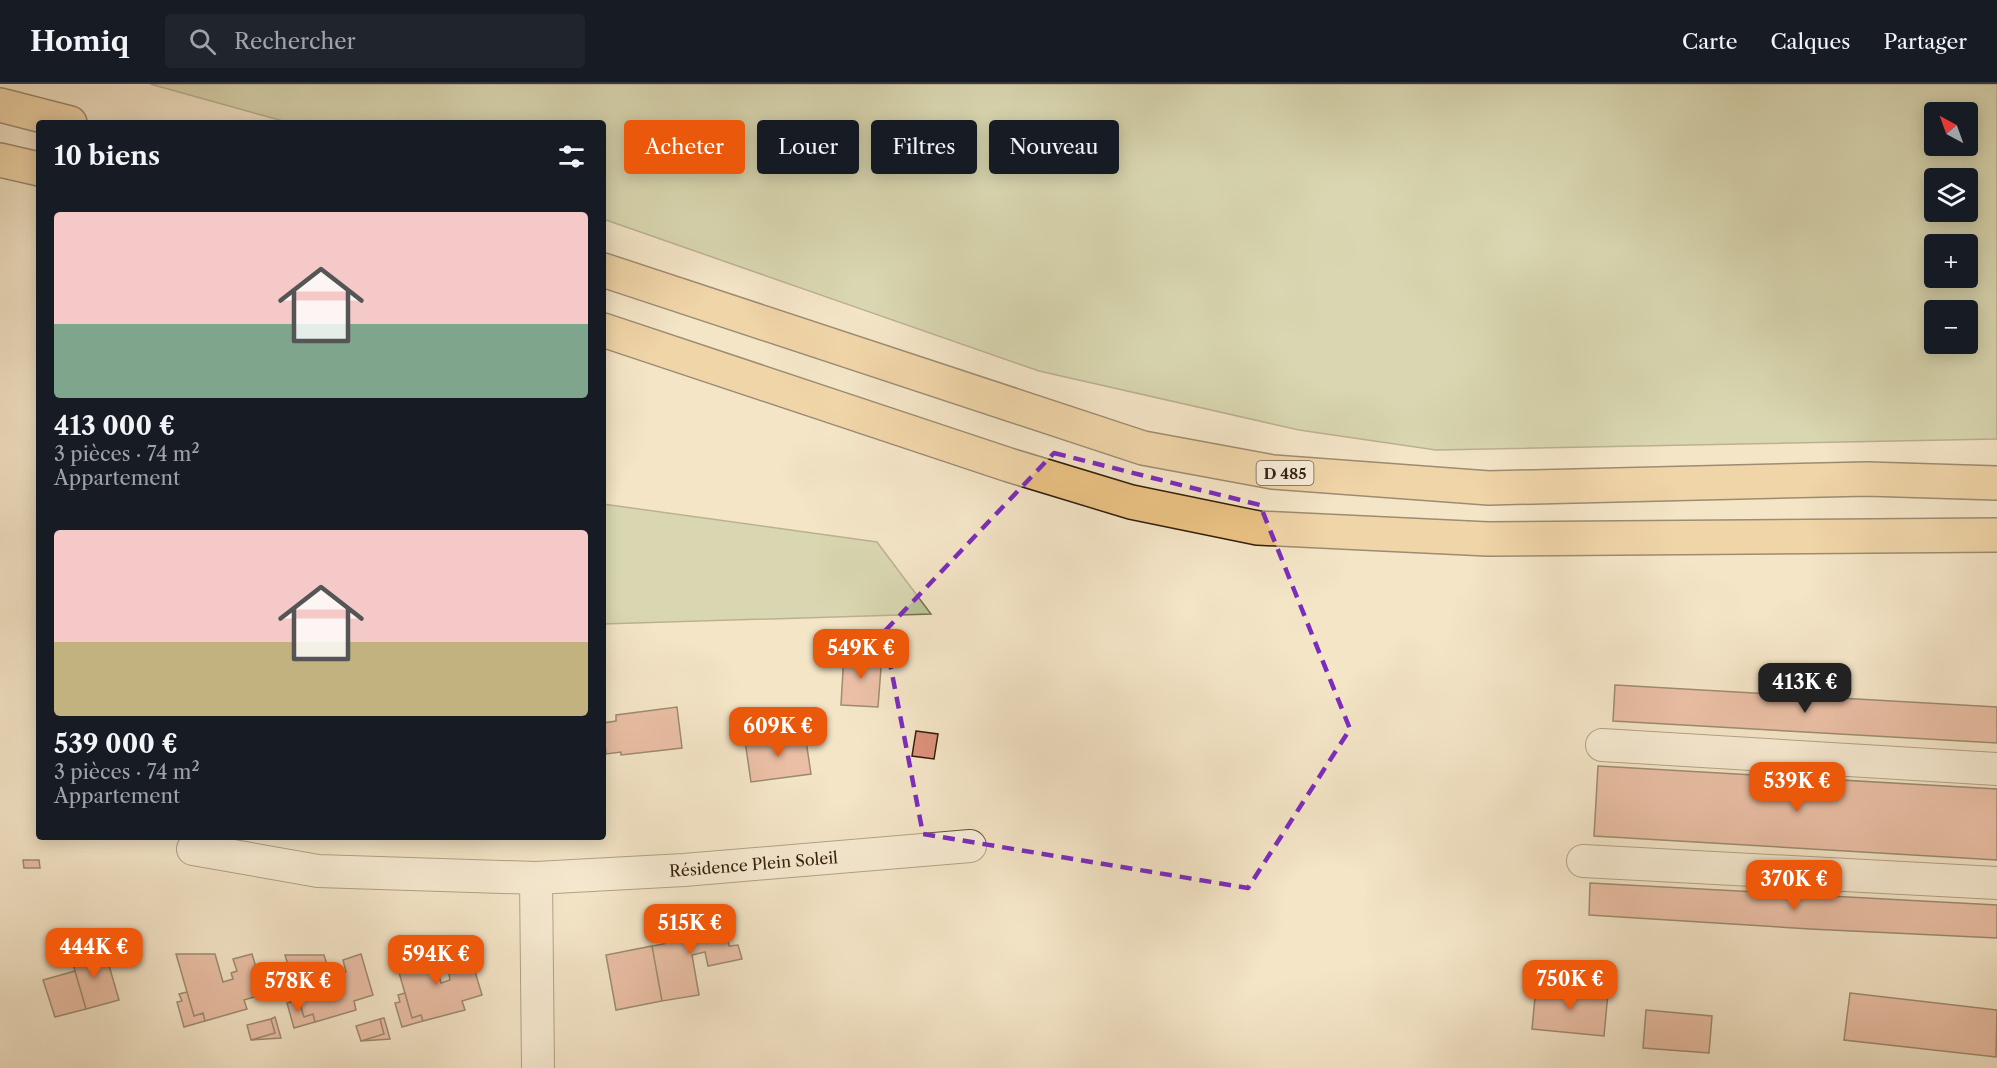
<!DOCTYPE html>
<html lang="fr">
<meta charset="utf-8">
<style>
body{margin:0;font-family:"Libre Caslon Text",serif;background:#20242c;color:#f1f3f6;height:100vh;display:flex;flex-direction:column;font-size:22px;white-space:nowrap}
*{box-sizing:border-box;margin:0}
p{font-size:20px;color:#9ea1a6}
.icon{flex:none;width:33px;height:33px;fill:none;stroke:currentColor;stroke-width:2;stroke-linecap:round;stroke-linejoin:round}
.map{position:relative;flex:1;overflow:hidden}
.drawer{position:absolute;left:36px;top:36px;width:570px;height:720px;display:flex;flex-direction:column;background:#171b24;border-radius:6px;box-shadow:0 3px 15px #0003}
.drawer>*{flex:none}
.hud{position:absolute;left:624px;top:36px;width:570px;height:54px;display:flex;gap:12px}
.needle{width:39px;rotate:319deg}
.fabs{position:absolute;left:1924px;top:18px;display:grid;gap:12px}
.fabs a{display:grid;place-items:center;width:54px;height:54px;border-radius:6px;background:#171b24;box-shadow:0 3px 15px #0003;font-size:30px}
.price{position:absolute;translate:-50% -51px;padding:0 14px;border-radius:12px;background:#ea580c;color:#fff;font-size:20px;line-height:39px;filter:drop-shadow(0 2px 3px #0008)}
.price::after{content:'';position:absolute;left:50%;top:36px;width:18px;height:14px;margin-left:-9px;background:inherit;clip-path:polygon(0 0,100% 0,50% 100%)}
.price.selected{background:#222;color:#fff}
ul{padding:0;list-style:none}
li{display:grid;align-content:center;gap:12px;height:318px;padding:0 18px}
li span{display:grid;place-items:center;height:186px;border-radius:6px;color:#555}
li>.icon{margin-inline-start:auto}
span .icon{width:108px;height:108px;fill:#fffc;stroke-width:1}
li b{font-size:26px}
h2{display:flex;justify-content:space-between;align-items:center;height:72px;padding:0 18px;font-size:26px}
.pill{padding:0 21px;border-radius:6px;background:#171b24;box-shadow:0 3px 15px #0003;font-size:21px;line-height:54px}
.pill.selected{background:#ea580c;color:#fff}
header{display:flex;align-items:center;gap:36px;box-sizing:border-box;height:84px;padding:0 30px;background:#171b24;border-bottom:2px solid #363941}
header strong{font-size:28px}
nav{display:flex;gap:33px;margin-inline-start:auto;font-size:21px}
.search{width:420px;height:54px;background:#20242c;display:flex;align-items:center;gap:15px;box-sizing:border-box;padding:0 21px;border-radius:6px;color:#9ea1a6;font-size:22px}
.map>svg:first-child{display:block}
.green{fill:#b9c598;stroke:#767252;stroke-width:1.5;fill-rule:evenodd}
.building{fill:#dd917c;stroke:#331f0b;stroke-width:1.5}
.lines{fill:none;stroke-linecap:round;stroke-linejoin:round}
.minor-casing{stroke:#63503a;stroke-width:34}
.highway-casing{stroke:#331f0b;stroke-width:36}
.minor{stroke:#f8eedb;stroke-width:32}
.highway{stroke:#eac284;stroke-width:33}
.marked{fill:none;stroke:#7b2cbf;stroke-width:4.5;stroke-dasharray:12 8;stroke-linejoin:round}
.labels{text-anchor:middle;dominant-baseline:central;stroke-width:4.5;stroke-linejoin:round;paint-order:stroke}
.shield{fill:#f8eedb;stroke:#6e5d49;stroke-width:1.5}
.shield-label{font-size:15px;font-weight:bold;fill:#331f0b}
.street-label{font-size:16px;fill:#331f0b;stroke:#f8eedb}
</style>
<header>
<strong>Homiq</strong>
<div class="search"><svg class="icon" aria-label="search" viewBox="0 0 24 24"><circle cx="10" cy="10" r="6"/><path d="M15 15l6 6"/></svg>Rechercher</div>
<nav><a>Carte</a><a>Calques</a><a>Partager</a></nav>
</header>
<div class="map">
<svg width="1997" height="984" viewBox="0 0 1997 984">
<rect width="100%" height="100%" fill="#f4e5c7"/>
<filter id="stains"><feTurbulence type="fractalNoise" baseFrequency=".00333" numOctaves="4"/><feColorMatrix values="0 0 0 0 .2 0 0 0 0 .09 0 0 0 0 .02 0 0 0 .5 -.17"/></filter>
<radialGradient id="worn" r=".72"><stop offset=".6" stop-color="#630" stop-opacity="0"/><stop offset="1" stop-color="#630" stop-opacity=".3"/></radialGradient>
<!-- green -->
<path class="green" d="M150 0H1997V355L1436 366 1299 346 1039 287 603 135V39H290ZM1935 28H1968V62H1935ZM1935 94H1968V128H1935ZM1935 160H1968V194H1935ZM1935 226H1968V260H1935Z
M603 420 877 458 931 530 603 540Z"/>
<!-- building -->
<path class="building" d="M844 569 882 571 878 623 841 621Z
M1615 601 1997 623V659L1613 637Z
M677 623 682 664 621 671V668L606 670 603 639 616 637V631Z
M916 647 938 650 934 675 912 672Z
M805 650 811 690 751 698 745 657Z
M1598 682 1997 705V776L1594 752Z
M23 776H39L40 784H24Z
M1590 799 1997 821V854L1810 845 1589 831Z
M724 832 729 862 738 861 742 875 708 882 705 868 692 871 699 911 662 917 652 862 664 860 661 844Z
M652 862 662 917 616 926 606 871Z
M96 863 102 880 108 878 119 916 86 925 70 870Z
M176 870H215L223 898 233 895 231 889 237 887 233 875 252 870 264 910 244 916 247 925 205 937 203 929 194 932Z
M361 870 373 911 354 917 356 926 315 938 313 930 304 933 285 871H324L333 899 342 896 340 890 346 888 343 876Z
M394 871H433L441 899 450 896 449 890 455 888 451 876 470 871 482 911 462 917 465 926 423 937 421 931 412 934Z
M75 887 86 925 55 933 43 896Z
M1536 903 1608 909 1604 952 1532 945Z
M187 908 194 932 203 929 205 937 184 943 177 918 182 917 179 910Z
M296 909 304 933 313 930 315 938 294 944 287 919 291 918 289 911Z
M405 909 412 934 421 931 423 937 402 943 395 919 400 918 398 911Z
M1850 909 1997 926 1996 973 1844 956Z
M1646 926 1712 932 1709 969 1643 964Z
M275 933 281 954 251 956 275 949 271 935Z
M384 934 390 955 361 957 384 950 380 935Z
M271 935 275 949 251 956 247 941Z
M380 935 384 950 361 957 356 942Z"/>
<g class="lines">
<defs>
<g id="minor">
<path d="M1602 661 1997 685"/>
<path d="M193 765 318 787 536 794 538 984"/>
<path d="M1583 777 1997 799"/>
<path id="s1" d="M536 794 684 786 970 762"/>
</g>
<path id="highway" d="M0 21 70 39
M0 76 39 85
M603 186 1143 364 1273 388 1489 404 1867 395 1997 399
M603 246 1009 381 1131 418 1258 444 1488 455 1997 451"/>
</defs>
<!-- minor casing -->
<use href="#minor" class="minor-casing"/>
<!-- highway casing -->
<use href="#highway" class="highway-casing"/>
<!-- minor -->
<use href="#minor" class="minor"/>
<!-- highway -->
<use href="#highway" class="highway"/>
</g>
<!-- marked area -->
<path d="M0 0H1997V984H0ZM1054 369 1260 421 1350 645 1248 804 923 750 884 548Z" fill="#f4e5c7" fill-opacity=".55" fill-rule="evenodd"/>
<path class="marked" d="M1054 369 1260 421 1350 645 1248 804 923 750 884 548Z"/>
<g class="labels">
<!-- shield labels -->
<rect class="shield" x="1256.5" y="377" width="57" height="24" rx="4.5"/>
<g class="shield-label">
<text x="1285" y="389">D 485</text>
</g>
<!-- street labels -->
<g class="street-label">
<text stroke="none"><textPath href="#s1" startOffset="218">Résidence Plein Soleil</textPath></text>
</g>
</g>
<rect width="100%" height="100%" filter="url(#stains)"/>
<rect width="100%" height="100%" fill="url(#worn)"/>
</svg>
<div class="fabs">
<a><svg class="needle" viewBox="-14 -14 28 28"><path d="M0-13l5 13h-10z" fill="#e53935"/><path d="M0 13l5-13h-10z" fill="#9ea1a6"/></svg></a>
<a><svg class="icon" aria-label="layers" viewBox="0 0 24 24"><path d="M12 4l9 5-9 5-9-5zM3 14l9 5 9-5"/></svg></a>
<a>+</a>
<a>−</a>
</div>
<b class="price" style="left:861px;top:596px">549K €</b>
<b class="price selected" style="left:1805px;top:630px">413K €</b>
<b class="price" style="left:778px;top:674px">609K €</b>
<b class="price" style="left:1797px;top:729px">539K €</b>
<b class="price" style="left:1794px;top:827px">370K €</b>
<b class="price" style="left:690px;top:871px">515K €</b>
<b class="price" style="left:94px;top:895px">444K €</b>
<b class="price" style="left:436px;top:902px">594K €</b>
<b class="price" style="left:1570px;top:927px">750K €</b>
<b class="price" style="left:298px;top:929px">578K €</b>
<div class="hud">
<a class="pill selected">Acheter</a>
<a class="pill">Louer</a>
<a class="pill">Filtres</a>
<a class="pill">Nouveau</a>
</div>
<section class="drawer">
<h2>10 biens<svg class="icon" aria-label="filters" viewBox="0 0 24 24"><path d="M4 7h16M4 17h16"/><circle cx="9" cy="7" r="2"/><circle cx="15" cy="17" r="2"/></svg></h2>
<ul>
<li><span style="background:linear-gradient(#f6c9c9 60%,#7fa58c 0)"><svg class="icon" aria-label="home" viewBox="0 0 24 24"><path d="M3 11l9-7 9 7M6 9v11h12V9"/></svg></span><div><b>413 000 €</b><p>3 pièces · 74 m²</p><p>Appartement</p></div></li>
<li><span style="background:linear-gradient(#f6c9c9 60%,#c2b280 0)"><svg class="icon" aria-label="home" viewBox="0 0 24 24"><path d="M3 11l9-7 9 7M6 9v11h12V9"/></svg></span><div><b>539 000 €</b><p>3 pièces · 74 m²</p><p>Appartement</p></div></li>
</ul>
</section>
</div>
